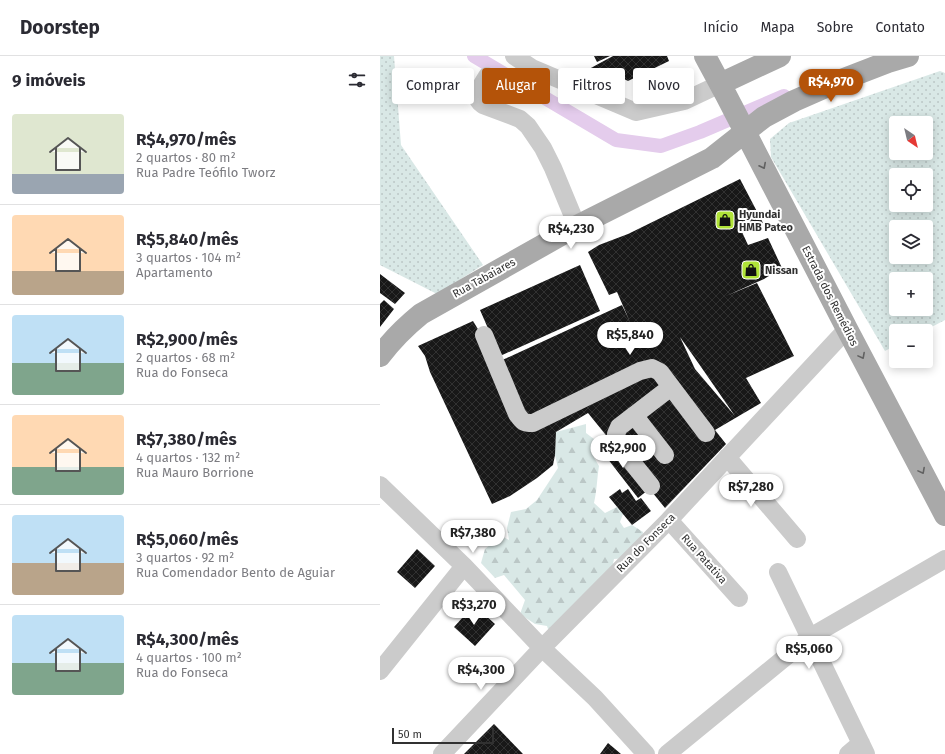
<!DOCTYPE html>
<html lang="pt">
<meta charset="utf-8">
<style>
body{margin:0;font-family:"Fira Sans",sans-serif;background:#f7f7f7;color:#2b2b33;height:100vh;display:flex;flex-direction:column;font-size:15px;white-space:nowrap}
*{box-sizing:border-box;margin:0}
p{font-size:13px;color:#7c7c81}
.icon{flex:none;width:22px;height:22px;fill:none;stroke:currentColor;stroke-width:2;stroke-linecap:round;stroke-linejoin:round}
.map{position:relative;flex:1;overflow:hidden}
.details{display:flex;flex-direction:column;background:#fff;width:380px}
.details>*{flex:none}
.banner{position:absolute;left:12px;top:12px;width:380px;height:36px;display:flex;gap:8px}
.needle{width:26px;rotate:145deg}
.tools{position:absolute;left:509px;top:60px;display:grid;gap:8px}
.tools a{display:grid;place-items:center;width:44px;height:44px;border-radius:4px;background:#fff;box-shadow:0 2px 10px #0003;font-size:20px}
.scale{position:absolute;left:12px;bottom:10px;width:102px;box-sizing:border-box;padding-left:4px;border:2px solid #313131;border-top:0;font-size:11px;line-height:14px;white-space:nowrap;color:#313131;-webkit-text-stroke:3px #fff;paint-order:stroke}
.price{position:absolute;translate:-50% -34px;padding:0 9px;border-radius:14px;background:#fff;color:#222;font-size:13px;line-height:26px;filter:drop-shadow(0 1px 2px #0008)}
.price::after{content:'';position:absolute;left:50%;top:24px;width:12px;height:9px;margin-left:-6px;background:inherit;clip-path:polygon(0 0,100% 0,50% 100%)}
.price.active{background:#b45309;color:#fff}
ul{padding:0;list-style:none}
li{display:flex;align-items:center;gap:12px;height:100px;padding:0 12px}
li+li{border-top:1px solid #e1e1e2}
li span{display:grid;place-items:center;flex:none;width:112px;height:80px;border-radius:4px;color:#555}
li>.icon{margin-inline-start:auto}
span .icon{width:48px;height:48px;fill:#fffc;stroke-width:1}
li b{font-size:17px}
h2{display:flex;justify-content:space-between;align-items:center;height:48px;padding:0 12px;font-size:17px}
.chip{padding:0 14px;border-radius:4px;background:#fff;box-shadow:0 2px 10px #0003;font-size:14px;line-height:36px}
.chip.active{background:#b45309;color:#fff}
header{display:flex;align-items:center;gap:24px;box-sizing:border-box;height:56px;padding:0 20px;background:#fff;border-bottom:1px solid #e1e1e2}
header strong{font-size:19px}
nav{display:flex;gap:22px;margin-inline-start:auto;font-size:14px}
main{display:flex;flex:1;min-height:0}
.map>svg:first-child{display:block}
.grass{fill:url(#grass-dots);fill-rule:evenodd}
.forest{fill:url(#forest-firs)}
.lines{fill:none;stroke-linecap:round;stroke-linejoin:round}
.canal{stroke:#e4ccec;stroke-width:14}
.building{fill:url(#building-cross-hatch);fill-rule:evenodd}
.minor{stroke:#cbcbcb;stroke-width:18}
.major{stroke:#a9a9a9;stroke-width:22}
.oneway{stroke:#616161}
.labels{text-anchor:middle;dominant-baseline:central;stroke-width:4;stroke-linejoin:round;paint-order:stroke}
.poi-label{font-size:11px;font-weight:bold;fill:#313131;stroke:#fff;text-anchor:start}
.street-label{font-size:11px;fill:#313131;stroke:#fff}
</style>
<header>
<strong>Doorstep</strong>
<nav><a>Início</a><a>Mapa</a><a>Sobre</a><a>Contato</a></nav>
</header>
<main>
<section class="details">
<h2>9 imóveis<svg class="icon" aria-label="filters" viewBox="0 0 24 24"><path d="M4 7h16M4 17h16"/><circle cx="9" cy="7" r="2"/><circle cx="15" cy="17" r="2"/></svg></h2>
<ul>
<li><span style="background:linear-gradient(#dfe7d0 75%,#9aa5b1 0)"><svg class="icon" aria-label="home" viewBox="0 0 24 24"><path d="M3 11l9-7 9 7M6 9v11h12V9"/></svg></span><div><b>R$4,970/mês</b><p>2 quartos · 80 m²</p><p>Rua Padre Teófilo Tworz</p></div></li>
<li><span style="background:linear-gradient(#ffd9b3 70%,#b9a48a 0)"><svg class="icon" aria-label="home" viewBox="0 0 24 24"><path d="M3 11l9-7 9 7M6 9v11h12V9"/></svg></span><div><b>R$5,840/mês</b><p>3 quartos · 104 m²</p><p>Apartamento</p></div></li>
<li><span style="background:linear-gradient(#bfe0f5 60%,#7fa58c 0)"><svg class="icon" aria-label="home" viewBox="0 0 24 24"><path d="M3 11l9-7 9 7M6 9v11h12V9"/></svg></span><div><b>R$2,900/mês</b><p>2 quartos · 68 m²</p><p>Rua do Fonseca</p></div></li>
<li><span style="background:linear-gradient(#ffd9b3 65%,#7fa58c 0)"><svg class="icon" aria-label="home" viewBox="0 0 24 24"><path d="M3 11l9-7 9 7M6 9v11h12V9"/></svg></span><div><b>R$7,380/mês</b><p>4 quartos · 132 m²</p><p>Rua Mauro Borrione</p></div></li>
<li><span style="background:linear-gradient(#bfe0f5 60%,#b9a48a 0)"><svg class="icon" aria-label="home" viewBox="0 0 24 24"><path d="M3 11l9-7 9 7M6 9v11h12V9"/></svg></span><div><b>R$5,060/mês</b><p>3 quartos · 92 m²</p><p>Rua Comendador Bento de Aguiar</p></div></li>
<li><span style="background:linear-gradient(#bfe0f5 60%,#7fa58c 0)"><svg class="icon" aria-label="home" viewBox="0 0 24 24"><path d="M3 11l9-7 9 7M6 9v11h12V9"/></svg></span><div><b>R$4,300/mês</b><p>4 quartos · 100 m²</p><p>Rua do Fonseca</p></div></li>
</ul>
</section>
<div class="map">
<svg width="565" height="698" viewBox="0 0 565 698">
<defs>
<pattern id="grass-dots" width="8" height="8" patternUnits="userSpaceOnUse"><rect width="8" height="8" fill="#d9e8e6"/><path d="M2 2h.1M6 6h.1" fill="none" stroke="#bbc7c6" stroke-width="1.8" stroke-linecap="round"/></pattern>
<pattern id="forest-firs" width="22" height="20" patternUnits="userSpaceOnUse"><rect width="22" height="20" fill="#d9e8e6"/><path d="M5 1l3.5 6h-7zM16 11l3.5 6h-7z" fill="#bbc7c6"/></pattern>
<pattern id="building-cross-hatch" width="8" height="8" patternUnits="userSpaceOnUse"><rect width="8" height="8" fill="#181818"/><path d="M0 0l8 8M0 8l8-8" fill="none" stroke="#313131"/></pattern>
</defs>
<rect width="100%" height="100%" fill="#fff"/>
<!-- grass -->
<path class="grass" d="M0 0H14L21 89 103 209 57 238 0 209Z
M560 15 565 17V264L544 275H516V289L505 295 391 101 390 83 409 67ZM516 67H546V97H516ZM516 119H546V149H516ZM516 171H546V201H516ZM516 223H546V253H516Z"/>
<!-- forest -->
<path class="forest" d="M206 368V377L214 383 212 398 219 410C217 422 217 434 214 447L225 457 237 451 243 458 240 466 244 472 252 469 263 476 261 489 249 502 234 503 231 517 169 576 167 570 155 568 140 558 145 544 124 519 115 522 101 507 105 493 121 480 129 484 127 472 131 456 146 453 157 444 178 412 175 399 176 376Z"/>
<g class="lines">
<!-- canal -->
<path class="canal" d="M94 0 236 84 281 90 320 76 404 40"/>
</g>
<!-- building -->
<path class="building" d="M214 0H230L217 6Z
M233 0H287L289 5 248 25 224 13 211 18 209 13Z
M304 25 309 40 274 45 270 33Z
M360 123 383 167 362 176 368 189 388 182 402 212 384 223 346 240 377 227 414 300 366 322 381 347 335 374 346 388 285 452 208 357 176 376 175 399 173 409 157 422 130 440 112 448 50 316 45 300 38 290 93 265 118 306 242 249 250 266 237 236 229 239 208 196 219 189 248 178ZM300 281 319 308 355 360 315 313Z
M200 209 220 255 120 300 100 254Z
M0 218 25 237 15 248 0 237Z
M4 244 14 253 0 271V248Z
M224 382 268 434 258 442 217 389Z
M240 433 242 437 248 433 256 445 261 442 271 455 252 469 229 441Z
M37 493 55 510 35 532 17 516Z
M94 549 115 568 95 590 74 571Z
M114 668 143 698H84Z
M228 687 241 698H220Z"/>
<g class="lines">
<!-- minor -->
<path class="minor" d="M134 0 152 12 256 56 304 45 340 28
M107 20C102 29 91 41 103 49L140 63 148 70 163 92 173 112 197 170
M104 279 137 358C143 366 143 367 153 367L260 315 272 312 280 316 326 377
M254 359 285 399
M347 401 417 483
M0 429 84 510 162 592 215 642 266 698
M271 430 238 389 236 378 239 371 291 331
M289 464 359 542
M398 516 486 698
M0 615 84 510
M62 698 162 592 289 464 467 273
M287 698 430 581 565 503
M468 698 481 687"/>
<!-- major -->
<path class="major" d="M325 0 346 39 467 273 565 459
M340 28 400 0
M0 300C12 284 25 271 41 258L197 170 332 102 384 61 414 45 464 23 508 6 528 0"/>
</g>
<!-- one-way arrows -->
<defs><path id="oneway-chevron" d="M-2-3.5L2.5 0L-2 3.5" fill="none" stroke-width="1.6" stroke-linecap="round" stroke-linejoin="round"/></defs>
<g class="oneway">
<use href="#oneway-chevron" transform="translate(383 110) rotate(63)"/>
<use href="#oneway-chevron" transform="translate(482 300) rotate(62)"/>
<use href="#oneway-chevron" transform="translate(542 415) rotate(62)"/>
</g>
<!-- icons -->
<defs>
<symbol id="shop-square" viewBox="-11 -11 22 22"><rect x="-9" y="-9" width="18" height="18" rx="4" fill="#b0e338" stroke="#fff"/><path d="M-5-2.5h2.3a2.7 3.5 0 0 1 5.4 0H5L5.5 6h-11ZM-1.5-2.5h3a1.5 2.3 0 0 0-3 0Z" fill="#111"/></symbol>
</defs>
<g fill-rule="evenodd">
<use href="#shop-square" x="334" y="153" width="22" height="22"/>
<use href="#shop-square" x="360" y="203" width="22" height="22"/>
</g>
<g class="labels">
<!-- poi labels -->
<g class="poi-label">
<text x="359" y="158">Hyundai<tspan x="359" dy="13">HMB Pateo</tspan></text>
<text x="385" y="214">Nissan</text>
</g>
<!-- street labels -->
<g class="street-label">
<text transform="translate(104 222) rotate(-29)">Rua Tabaiares</text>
<text transform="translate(450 240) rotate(63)">Estrada dos Remédios</text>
<text transform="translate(266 487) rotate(-45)">Rua do Fonseca</text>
<text transform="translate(324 503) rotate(48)">Rua Patativa</text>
</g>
</g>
</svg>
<div class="tools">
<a><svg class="needle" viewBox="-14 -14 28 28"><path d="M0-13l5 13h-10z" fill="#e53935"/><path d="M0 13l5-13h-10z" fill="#7c7c81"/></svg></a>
<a><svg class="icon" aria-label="locate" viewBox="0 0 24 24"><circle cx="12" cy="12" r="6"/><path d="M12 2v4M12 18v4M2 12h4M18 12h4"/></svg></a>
<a><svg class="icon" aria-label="layers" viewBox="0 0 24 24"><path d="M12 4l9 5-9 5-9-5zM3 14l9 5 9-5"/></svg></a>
<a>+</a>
<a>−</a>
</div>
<div class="scale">50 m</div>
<b class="price active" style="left:451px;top:47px">R$4,970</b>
<b class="price" style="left:191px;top:194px">R$4,230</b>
<b class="price" style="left:250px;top:300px">R$5,840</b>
<b class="price" style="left:243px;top:413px">R$2,900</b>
<b class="price" style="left:371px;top:452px">R$7,280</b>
<b class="price" style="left:93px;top:498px">R$7,380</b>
<b class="price" style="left:94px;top:570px">R$3,270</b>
<b class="price" style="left:429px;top:614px">R$5,060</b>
<b class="price" style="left:101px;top:635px">R$4,300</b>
<div class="banner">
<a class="chip">Comprar</a>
<a class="chip active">Alugar</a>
<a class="chip">Filtros</a>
<a class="chip">Novo</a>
</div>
</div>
</main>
